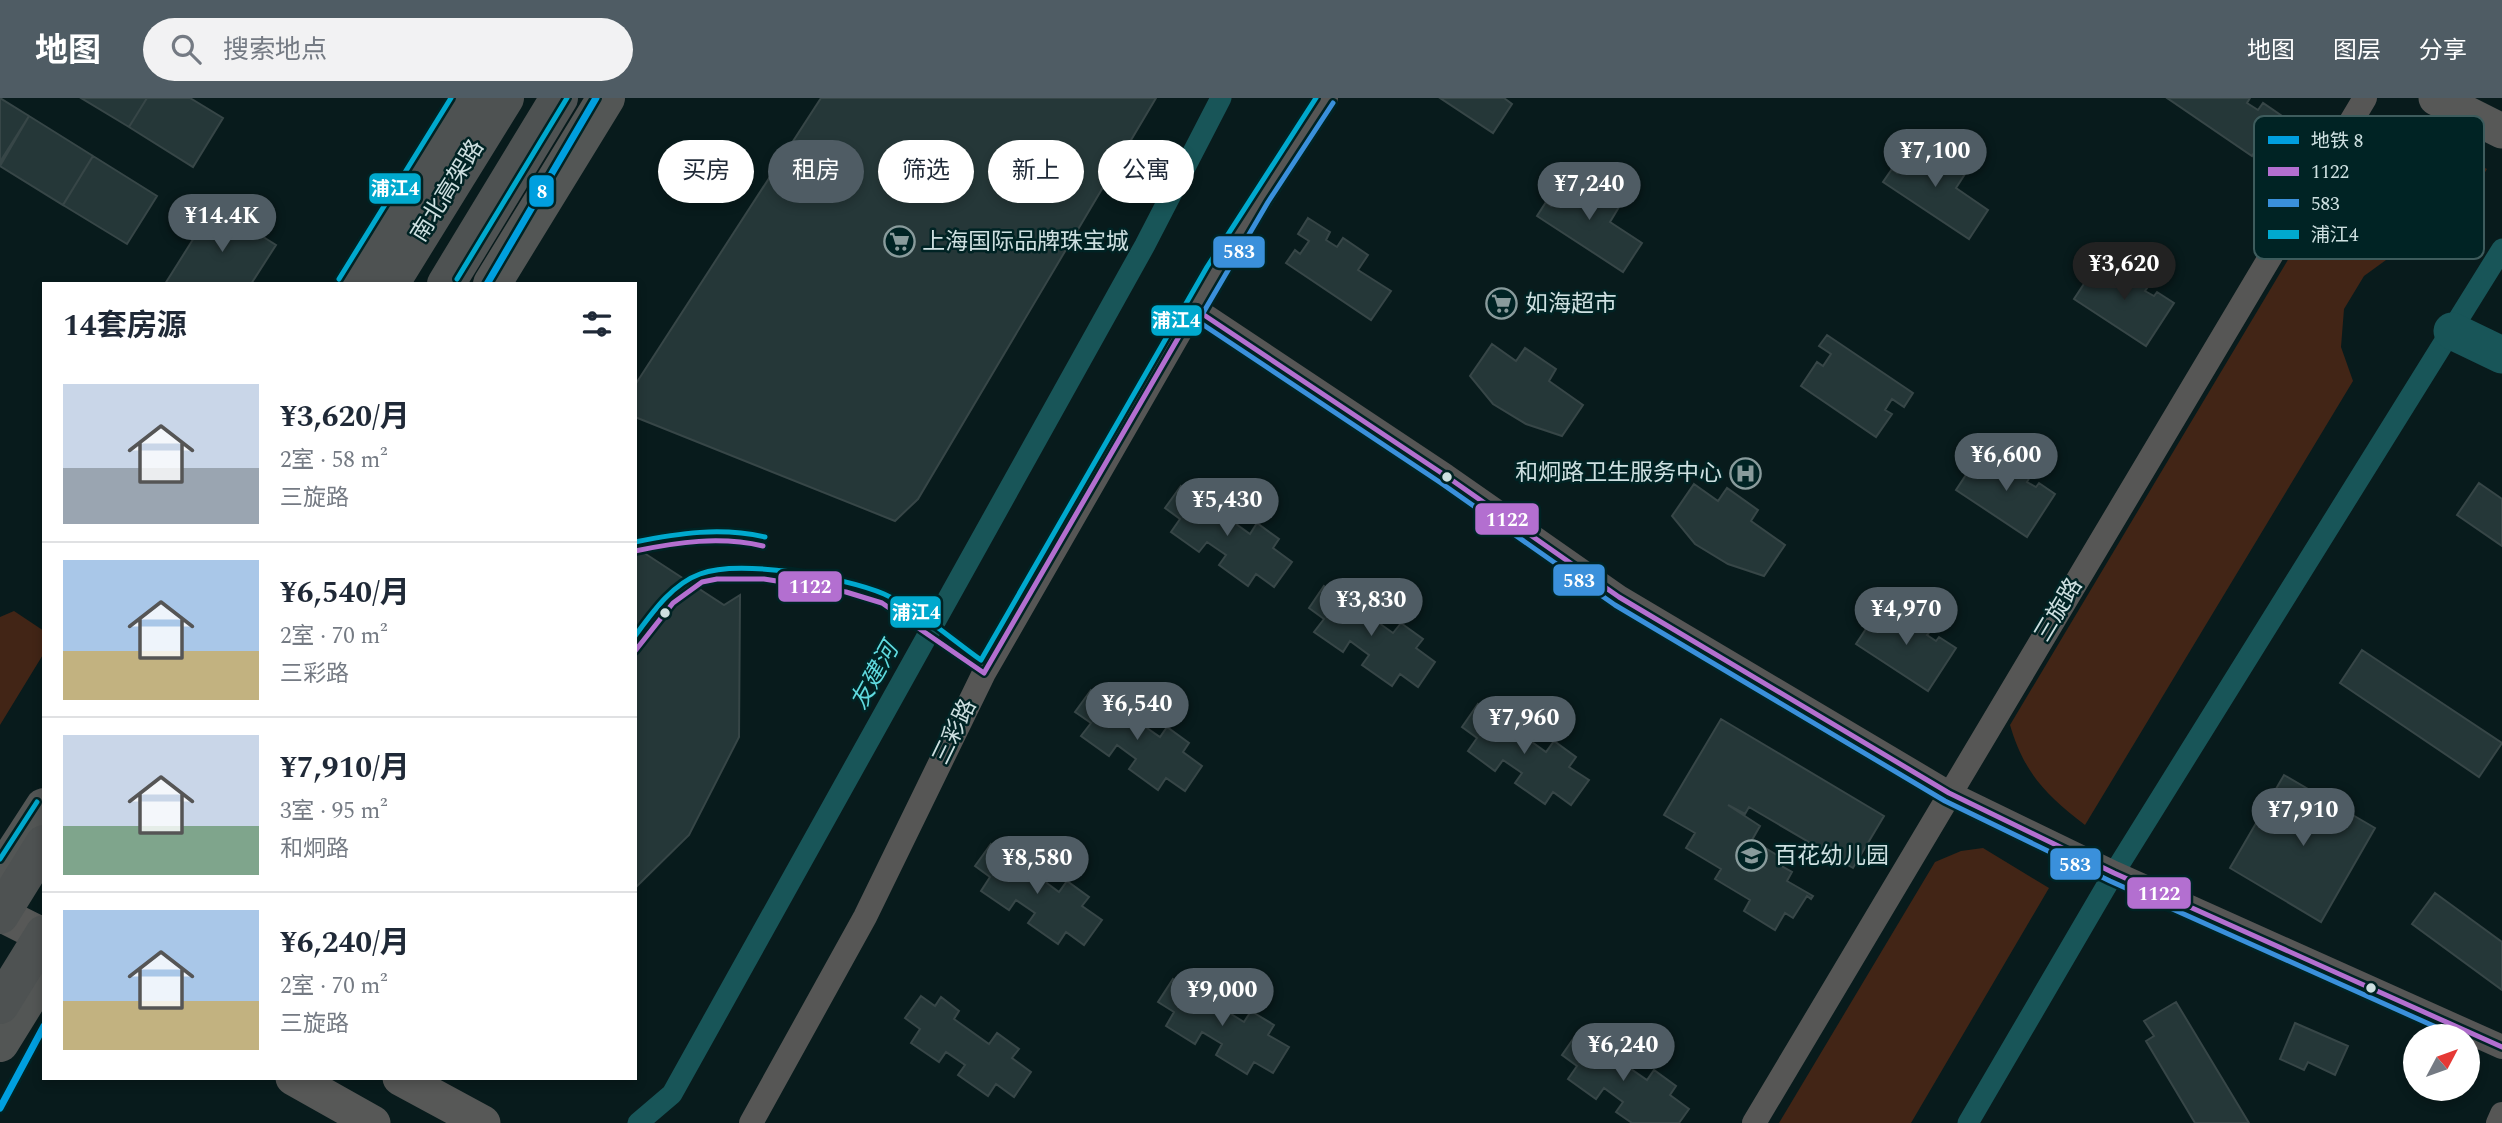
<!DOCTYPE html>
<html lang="zh">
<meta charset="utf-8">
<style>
body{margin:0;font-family:Spectral,"Noto Sans SC",serif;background:#f2f2f3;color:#1f2937;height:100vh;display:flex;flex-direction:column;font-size:26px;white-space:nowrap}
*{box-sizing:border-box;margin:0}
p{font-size:23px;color:#747a83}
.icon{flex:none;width:38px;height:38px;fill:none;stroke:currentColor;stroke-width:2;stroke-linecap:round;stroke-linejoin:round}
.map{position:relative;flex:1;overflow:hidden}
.panel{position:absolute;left:42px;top:184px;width:595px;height:798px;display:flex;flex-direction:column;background:#fff;border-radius:0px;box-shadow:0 4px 10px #0003}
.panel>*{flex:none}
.guide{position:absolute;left:658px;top:42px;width:665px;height:63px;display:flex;gap:14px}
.needle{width:46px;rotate:49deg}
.controls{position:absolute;left:2403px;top:926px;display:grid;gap:14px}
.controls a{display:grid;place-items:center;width:77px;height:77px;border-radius:50%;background:#fff;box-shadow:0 4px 10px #0003;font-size:35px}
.price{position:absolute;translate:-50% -60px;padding:0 16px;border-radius:24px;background:#4f5c64;color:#fff;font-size:23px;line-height:46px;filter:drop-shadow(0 2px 4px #0008)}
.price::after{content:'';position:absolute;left:50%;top:42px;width:21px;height:16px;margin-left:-10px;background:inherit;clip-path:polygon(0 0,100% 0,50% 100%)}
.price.current{background:#222;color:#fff}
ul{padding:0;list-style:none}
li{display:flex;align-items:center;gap:21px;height:175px;padding:0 21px}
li+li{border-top:2px solid #e0e1e3}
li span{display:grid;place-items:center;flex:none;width:196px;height:140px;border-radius:0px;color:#555}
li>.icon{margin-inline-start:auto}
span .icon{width:84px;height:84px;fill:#fffc;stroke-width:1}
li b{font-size:30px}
h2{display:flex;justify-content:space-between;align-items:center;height:84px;padding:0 21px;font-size:30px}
.chip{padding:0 24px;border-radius:32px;background:#fff;box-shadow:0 4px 10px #0003;font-size:24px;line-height:63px}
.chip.current{background:#4f5c64;color:#fff}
header{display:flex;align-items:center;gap:42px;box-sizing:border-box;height:98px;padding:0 35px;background:#4f5c64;color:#fff}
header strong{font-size:33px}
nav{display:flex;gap:38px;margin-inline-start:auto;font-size:24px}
.search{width:490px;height:63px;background:#f2f2f3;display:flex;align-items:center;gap:18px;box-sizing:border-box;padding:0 24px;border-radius:38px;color:#747a83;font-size:26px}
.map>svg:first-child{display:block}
.green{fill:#422516}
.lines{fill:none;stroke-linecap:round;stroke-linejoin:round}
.canal{stroke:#185558;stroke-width:21}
.river{stroke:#185558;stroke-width:37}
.building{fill:#253738;stroke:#374647;stroke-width:2}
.street{stroke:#565655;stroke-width:24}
.secondary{stroke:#575857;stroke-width:35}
.primary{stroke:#535655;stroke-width:38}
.highway{stroke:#4e5252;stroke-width:38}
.highway-bridge{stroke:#4e5252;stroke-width:38}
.bus-1-casing{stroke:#002324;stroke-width:10}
.bus-2-casing{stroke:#002324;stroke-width:10}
.bus-3-casing{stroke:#002324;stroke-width:10}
.bus-1{stroke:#b36fd0;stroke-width:5}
.bus-2{stroke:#3a90db;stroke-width:5}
.bus-3{stroke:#00a9ce;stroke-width:5}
.metro-1-casing{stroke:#002324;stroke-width:12}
.metro-1{stroke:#009fdf;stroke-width:7}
.bus-dot{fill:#cee0e1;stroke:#002324;stroke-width:2.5}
.labels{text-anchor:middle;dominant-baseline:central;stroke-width:5;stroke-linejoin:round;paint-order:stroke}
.street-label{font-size:23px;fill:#cee0e1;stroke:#002324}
.poi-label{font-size:23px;fill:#cee0e1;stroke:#002324;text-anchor:start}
.water-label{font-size:24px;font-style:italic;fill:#5fdadf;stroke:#002324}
.key{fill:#002324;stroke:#3e5c5d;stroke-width:2}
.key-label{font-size:19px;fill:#cee0e1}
.line-badge{stroke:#002324;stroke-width:2.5}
.badge-label{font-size:19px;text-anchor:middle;font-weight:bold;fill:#fff}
</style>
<header>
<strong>地图</strong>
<div class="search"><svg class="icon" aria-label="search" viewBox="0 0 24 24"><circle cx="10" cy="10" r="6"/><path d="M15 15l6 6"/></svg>搜索地点</div>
<nav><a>地图</a><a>图层</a><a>分享</a></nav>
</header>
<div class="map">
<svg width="2502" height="1025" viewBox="0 0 2502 1025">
<rect width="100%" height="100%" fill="#081b1c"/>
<!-- green -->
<path class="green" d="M2406 32 2487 71 2440 146 2397 154 2364 178 2344 211 2341 249 2353 283 2085 727C2046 697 2024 675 2010 627L2341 73 2379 38Z
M14 513 44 533V555L0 627V519Z
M1983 750 2049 790 1911 1025H1779L1935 764 1961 753Z"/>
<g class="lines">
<!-- canal -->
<path class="canal" d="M638 1025 672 996 1145 147 1221 0
M1968 1025 2114 775 2502 151"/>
<!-- river -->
<path class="river" d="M2452 233 2502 257"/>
</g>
<!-- building -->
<path class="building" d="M0 0 29 18 0 64Z
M81 0H147L129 29Z
M147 0H190L223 20 193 69 129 29Z
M821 0H1156L918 401 895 423 635 319V287Z
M1440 0H1504L1512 6 1493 35Z
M2167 0H2250L2247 5 2258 12 2263 5 2285 20 2275 35 2264 28 2255 42 2260 45 2252 58Z
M29 18 93 58 63 107 0 68Z
M1905 39 1927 53 1923 60 1934 68 1940 59 1965 76 1956 90 1988 112 1969 141 1883 84 1892 71 1897 75 1906 61 1895 54Z
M93 58 157 98 127 146 63 107Z
M1559 72 1582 87 1577 93 1588 101 1594 92 1619 109 1610 124 1642 145 1623 174 1537 118 1546 104 1551 108 1560 95 1549 88Z
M214 108 276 147 251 186H165Z
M1308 120 1330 134 1326 142 1337 149 1343 140 1368 157 1358 172 1391 193 1371 222 1286 165 1295 152 1300 156 1309 143 1298 136Z
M2101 160 2125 180 2130 173 2150 186 2145 193 2154 198 2157 194 2174 205 2146 248 2074 201Z
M1827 237 1913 295 1904 309 1892 301 1885 312 1892 316 1876 339 1801 288 1817 264 1823 268 1831 256 1819 248Z
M1492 246 1516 263 1525 250 1556 271 1549 283 1583 307 1562 338 1526 326 1493 306 1470 278Z
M1983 351 2007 371 2012 364 2031 377 2027 384 2036 389 2039 385 2055 396 2027 439 1956 392Z
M2479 385 2502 401V448L2457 417Z
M1694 386 1718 403 1727 390 1758 412 1751 423 1785 447 1764 478 1728 466 1695 446 1672 418Z
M1181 388 1195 398 1201 389 1220 402 1214 410 1250 436 1257 425 1279 441 1273 450 1292 464 1274 489 1256 476 1248 488 1219 467 1226 457 1207 444 1199 454 1171 434 1180 421 1165 410Z
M635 449 724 507 740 497 739 639 689 737 635 790Z
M1324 488 1339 498 1345 489 1363 502 1358 510 1393 535 1401 525 1423 541 1416 550 1435 564 1418 589 1400 576 1392 588 1362 567 1369 557 1350 543 1343 554 1314 534 1324 521 1309 510Z
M1883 505 1908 525 1912 518 1932 531 1927 537 1936 543 1939 539 1956 550 1928 593 1856 546Z
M2362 552 2502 645 2479 679 2340 585Z
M1091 592 1105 601 1111 593 1130 606 1124 614 1160 639 1167 629 1189 645 1183 654 1202 668 1185 693 1166 680 1158 692 1129 671 1136 661 1117 647 1109 658 1081 638 1091 625 1075 614Z
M1478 606 1492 616 1498 607 1516 621 1511 629 1546 654 1554 643 1576 659 1569 669 1589 682 1571 707 1553 694 1545 706 1515 685 1522 675 1503 662 1495 673 1468 653 1477 640 1462 629Z
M1721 621 1884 718 1853 770 1749 709 1745 716 1728 707 1760 728 1752 742 1782 760 1778 766 1792 774 1787 783 1813 798 1811 801 1807 798 1793 820 1785 815 1775 832 1744 813 1750 802 1715 781 1721 771 1686 750 1695 735 1664 717Z
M2284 677 2375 730 2321 824 2230 770Z
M991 746 1005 756 1011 747 1029 760 1024 768 1059 794 1067 783 1089 799 1082 808 1102 822 1084 847 1066 834 1058 846 1028 825 1035 815 1016 802 1009 812 981 793 990 779 975 768Z
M2435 795 2502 844V892L2412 826Z
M1173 881 1187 890 1193 881 1212 892 1207 901 1244 924 1251 913 1274 927 1268 937 1289 949 1273 975 1254 964 1247 976 1216 957 1222 946 1202 934 1195 946 1166 928 1174 914 1158 904Z
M921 898 935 908 941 899 959 913 954 921 989 946 997 935 1019 951 1012 960 1031 974 1014 999 996 986 988 998 958 977 965 967 946 954 939 964 911 945 920 931 905 920Z
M2176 904 2249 1025H2195L2146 943 2154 938 2144 923Z
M2295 925 2348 948 2335 977 2308 964 2304 972 2280 961Z
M1578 934 1592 945 1598 936 1617 949 1611 957 1647 982 1654 972 1676 988 1670 997 1689 1011 1679 1025H1632L1616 1014 1623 1004 1604 990 1596 1001 1568 981 1577 968 1562 957Z"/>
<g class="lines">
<!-- street -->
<path class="street" d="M1195 211 1446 378 1619 499 1949 695 2114 775 2502 949
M751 1025 865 819 984 575 1215 173 1326 0
M1754 1025 2365 0
M2498 1025 2502 1016"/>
<!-- secondary -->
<path class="secondary" d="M2436 0 2502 33
M0 816 44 838
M293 980 373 1025
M400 980 483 1025"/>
<!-- primary -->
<path class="primary" d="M492 186 606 0
M0 777 44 709
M0 945 44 874"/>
<!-- highway -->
<path class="highway" d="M356 186 473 0
M390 186 505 0
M446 186 559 0"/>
<!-- highway-bridge -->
<path class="highway-bridge" d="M0 817 44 746
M0 907 44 836"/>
<defs>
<path id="bus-1" d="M1195 211 1446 378 1619 499 1949 695 2114 775 2502 949
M635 453C678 444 720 438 763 448
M635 553 673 505 702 484 717 481H764L846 494 882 505 984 575 1195 211"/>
<path id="bus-2" d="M1203 215 1268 104 1333 5
M1190 218 1441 385 1615 507 1945 703 2110 783 2456 938"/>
<path id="bus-3" d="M339 181 451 0
M457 181 567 0
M635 444C679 435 721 429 765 439
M635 538C652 515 672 486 700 476 739 461 845 479 884 496 919 512 950 540 981 562L1207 169 1316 0
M0 761 37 704"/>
</defs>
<!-- bus-1 casing -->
<use href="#bus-1" class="bus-1-casing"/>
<!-- bus-2 casing -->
<use href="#bus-2" class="bus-2-casing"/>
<!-- bus-3 casing -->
<use href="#bus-3" class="bus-3-casing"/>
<!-- bus-1 -->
<use href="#bus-1" class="bus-1"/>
<!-- bus-2 -->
<use href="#bus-2" class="bus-2"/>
<!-- bus-3 -->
<use href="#bus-3" class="bus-3"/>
<defs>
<path id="metro-1" d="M487 186 596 0
M0 1010 44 928"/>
</defs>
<!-- metro-1 casing -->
<use href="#metro-1" class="metro-1-casing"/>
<!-- metro-1 -->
<use href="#metro-1" class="metro-1"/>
</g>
<!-- icons -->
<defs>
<symbol id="supermarket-ring" viewBox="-11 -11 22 22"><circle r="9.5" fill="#002324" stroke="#899b9c" stroke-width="1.5"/><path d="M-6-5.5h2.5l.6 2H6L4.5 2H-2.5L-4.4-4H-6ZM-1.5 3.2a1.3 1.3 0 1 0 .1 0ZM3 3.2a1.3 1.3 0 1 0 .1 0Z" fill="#899b9c"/></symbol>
<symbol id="hospital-ring" viewBox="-11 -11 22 22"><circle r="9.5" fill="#002324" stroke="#899b9c" stroke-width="1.5"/><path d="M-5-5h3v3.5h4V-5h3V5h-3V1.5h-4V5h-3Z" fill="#899b9c"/></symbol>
<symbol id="school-ring" viewBox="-11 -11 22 22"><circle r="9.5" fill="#002324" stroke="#899b9c" stroke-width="1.5"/><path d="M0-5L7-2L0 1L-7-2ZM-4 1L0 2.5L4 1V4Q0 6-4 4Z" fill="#899b9c"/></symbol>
</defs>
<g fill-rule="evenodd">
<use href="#supermarket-ring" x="882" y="126" width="35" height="35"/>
<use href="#supermarket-ring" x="1484" y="188" width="35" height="35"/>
<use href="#hospital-ring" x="1728" y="358" width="35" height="35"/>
<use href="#school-ring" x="1734" y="740" width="35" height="35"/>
</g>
<!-- markers -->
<g class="bus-dot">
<circle cx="1447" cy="379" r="6"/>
<circle cx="665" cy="515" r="6"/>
<circle cx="2371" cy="890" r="6"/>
</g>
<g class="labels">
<!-- street labels -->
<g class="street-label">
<text transform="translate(448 93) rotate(-58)">南北高架路</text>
<text transform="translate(2059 512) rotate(-59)">三旋路</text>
<text transform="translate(955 634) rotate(-64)">三彩路</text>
</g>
<!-- poi labels -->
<g class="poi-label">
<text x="922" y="144">上海国际品牌珠宝城</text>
<text x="1525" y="206">如海超市</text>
<text x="1722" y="375" text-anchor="end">和炯路卫生服务中心</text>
<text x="1774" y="758">百花幼儿园</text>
</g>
<!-- water labels -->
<g class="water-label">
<text transform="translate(875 578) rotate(-61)">友建河</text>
</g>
</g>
<!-- legend -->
<rect x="2254" y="18" width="230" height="143" rx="10" class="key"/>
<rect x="2268" y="38" width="31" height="8" fill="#009fdf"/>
<rect x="2268" y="69" width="31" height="9" fill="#b36fd0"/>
<rect x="2268" y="101" width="31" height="8" fill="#3a90db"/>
<rect x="2268" y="132" width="31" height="9" fill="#00a9ce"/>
<g class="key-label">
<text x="2311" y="49">地铁 8</text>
<text x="2311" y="80">1122</text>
<text x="2311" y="112">583</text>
<text x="2311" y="143">浦江4</text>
</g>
<g class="line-badge">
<rect x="368" y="74" width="54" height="33" rx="7" fill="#00a9ce"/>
<rect x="528" y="76" width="27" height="34" rx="7" fill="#009fdf"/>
<rect x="1212" y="137" width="54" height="34" rx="7" fill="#3a90db"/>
<rect x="1150" y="206" width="53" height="33" rx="7" fill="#00a9ce"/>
<rect x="1474" y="404" width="66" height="34" rx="7" fill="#b36fd0"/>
<rect x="1552" y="465" width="54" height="34" rx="7" fill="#3a90db"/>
<rect x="777" y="472" width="66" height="33" rx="7" fill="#b36fd0"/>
<rect x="889" y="497" width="53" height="34" rx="7" fill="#00a9ce"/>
<rect x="2049" y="749" width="53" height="34" rx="7" fill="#3a90db"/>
<rect x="2126" y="778" width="66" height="34" rx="7" fill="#b36fd0"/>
</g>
<g class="badge-label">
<text x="395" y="97">浦江4</text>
<text x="542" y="100">8</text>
<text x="1239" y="160">583</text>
<text x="1176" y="229">浦江4</text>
<text x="1507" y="428">1122</text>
<text x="1579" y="489">583</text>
<text x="810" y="495">1122</text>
<text x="916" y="521">浦江4</text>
<text x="2075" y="773">583</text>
<text x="2159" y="802">1122</text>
</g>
</svg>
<div class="controls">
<a><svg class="needle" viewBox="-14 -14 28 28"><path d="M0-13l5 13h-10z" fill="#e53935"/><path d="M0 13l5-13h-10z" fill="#747a83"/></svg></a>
</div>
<b class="price" style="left:1935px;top:91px">¥7,100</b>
<b class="price" style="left:1589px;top:124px">¥7,240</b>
<b class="price" style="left:222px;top:156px">¥14.4K</b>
<b class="price current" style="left:2124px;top:204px">¥3,620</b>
<b class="price" style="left:2006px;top:395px">¥6,600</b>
<b class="price" style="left:1227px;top:440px">¥5,430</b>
<b class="price" style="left:1371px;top:540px">¥3,830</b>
<b class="price" style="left:1906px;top:549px">¥4,970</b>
<b class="price" style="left:1137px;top:644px">¥6,540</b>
<b class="price" style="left:1524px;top:658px">¥7,960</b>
<b class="price" style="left:2303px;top:750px">¥7,910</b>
<b class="price" style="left:1037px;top:798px">¥8,580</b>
<b class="price" style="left:1222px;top:930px">¥9,000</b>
<b class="price" style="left:1623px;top:985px">¥6,240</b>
<div class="guide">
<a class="chip">买房</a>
<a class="chip current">租房</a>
<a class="chip">筛选</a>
<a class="chip">新上</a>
<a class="chip">公寓</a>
</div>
<section class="panel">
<h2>14套房源<svg class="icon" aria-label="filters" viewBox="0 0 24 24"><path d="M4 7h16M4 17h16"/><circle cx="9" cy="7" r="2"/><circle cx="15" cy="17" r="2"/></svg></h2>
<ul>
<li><span style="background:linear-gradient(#c9d6e8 60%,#9aa5b1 0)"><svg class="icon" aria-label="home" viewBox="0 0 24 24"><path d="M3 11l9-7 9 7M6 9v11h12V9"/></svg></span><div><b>¥3,620/月</b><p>2室 · 58 m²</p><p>三旋路</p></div></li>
<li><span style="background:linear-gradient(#a9c7e8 65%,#c2b280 0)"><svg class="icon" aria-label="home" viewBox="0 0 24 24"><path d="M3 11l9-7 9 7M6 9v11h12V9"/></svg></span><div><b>¥6,540/月</b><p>2室 · 70 m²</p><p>三彩路</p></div></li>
<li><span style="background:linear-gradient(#c9d6e8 65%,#7fa58c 0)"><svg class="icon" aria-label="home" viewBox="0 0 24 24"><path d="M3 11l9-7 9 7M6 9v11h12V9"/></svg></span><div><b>¥7,910/月</b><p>3室 · 95 m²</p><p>和炯路</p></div></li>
<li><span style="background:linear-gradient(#a9c7e8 65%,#c2b280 0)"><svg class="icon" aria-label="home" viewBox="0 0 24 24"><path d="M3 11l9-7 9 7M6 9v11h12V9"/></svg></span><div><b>¥6,240/月</b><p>2室 · 70 m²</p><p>三旋路</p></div></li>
</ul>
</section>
</div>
